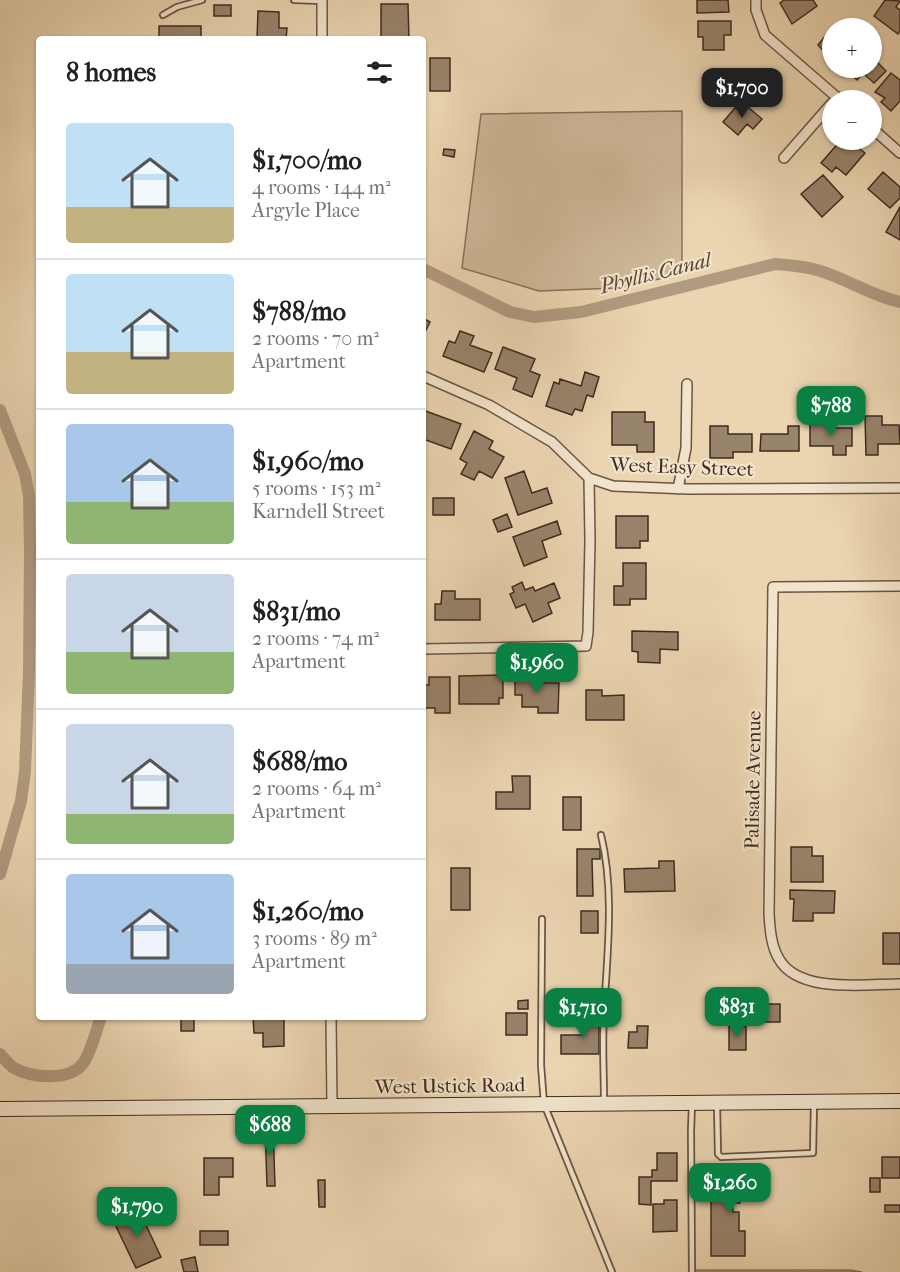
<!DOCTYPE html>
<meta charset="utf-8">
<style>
body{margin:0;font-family:"IM FELL French Canon",serif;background:#f6f6f6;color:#202124;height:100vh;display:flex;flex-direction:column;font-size:22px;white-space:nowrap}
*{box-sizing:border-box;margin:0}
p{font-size:20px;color:#757577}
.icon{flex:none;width:33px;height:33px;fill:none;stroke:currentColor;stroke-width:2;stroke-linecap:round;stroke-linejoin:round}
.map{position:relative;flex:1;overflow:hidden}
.side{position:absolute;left:36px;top:36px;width:390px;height:984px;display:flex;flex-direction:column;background:#fff;border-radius:6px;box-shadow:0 2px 4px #0004}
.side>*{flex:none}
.controls{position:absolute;left:822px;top:18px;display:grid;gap:12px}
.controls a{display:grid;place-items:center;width:60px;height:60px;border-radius:50%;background:#fff;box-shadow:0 2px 4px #0004;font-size:30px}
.price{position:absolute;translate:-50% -51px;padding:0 14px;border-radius:12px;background:#0b8043;color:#fff;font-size:20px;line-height:39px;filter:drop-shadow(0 2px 3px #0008)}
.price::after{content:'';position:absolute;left:50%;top:36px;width:18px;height:14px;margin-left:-9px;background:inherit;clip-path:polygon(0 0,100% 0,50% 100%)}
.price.current{background:#222;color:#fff}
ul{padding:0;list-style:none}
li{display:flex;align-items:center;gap:18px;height:150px;padding:0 30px}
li+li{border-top:2px solid #e0e0e0}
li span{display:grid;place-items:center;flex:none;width:168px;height:120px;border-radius:6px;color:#555}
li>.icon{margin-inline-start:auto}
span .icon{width:72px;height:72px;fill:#fffc;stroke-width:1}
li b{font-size:26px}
h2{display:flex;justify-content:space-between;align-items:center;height:72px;padding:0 30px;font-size:26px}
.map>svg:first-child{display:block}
.green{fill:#ceb898;stroke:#86715c;stroke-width:1.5}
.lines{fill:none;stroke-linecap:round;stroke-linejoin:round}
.canal{stroke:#b19b80;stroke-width:12}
.building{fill:#98836b;stroke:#3f2a20;stroke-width:1.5}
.lane-casing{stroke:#6a5544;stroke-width:8}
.street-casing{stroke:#6a5544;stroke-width:12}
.secondary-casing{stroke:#3f2a20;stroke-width:16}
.lane{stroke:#f2e4cc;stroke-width:4.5}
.street{stroke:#f2e4cc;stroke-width:9}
.secondary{stroke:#f2e4cc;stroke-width:14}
.labels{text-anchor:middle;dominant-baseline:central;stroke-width:4.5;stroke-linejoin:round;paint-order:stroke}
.street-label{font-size:20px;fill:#3f2a20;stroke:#f2e4cc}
.water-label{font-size:21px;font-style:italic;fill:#5c4638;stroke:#f2e4cc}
</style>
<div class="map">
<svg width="900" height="1272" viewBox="0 0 900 1272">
<rect width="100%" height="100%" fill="#ebd5b1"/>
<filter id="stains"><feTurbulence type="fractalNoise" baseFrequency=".00333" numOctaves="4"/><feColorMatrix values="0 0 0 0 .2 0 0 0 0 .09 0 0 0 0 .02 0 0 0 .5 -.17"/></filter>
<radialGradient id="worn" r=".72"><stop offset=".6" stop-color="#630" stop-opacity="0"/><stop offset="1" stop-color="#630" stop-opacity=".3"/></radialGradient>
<!-- green -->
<path class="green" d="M682 111V274L618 288 539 291 462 268 481 114Z
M696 1270H850L862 1272H696Z"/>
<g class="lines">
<!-- canal -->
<path class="canal" d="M423 269 510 312 534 317 581 312 775 264C789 265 803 266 817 270 846 278 869 295 900 302
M0 410 25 474 29 496 30 550 29 670 25 772 21 801 0 874
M0 1054C4 1058 9 1065 14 1068 32 1078 71 1082 84 1062 92 1049 96 1031 101 1017"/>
</g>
<!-- building -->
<path class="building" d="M697 0H728L729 12 697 13Z
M784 0H813L817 6 792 24 780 3Z
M885 0 900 1 896 7 900 10V31L898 34 874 16Z
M381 4H408L409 39H381Z
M214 5H231V16H214Z
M258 11 279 12V28H287L286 39H257Z
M698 21H731V35H724V50H703V37H698Z
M159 26H201V39H159Z
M826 35 831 40 832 38 831 59 818 45Z
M872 57 886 71 874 83 863 73 857 80 847 70 850 68H872Z
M430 58H450V91H430Z
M891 73 900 80V101L891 111 881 102 885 98 875 92Z
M741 101 762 119 753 129 747 124 738 135 723 122Z
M841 140H848L865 153 846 175 836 167 832 172 821 163Z
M444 149 455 150 454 157 443 155Z
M883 172 900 187V198L890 208 868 189Z
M823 175 843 197 822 217 801 194Z
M900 207V240L886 232Z
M423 318 430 322 423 336Z
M460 331 474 336 470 345 492 353 484 372 443 356 449 341 455 343Z
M503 347 535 359 530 371 540 375 532 397 513 389 517 378 495 369Z
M585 372 599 377 593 397 587 395 582 411 575 409 572 415 546 406 554 382 559 384 560 379 581 386Z
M423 410 461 424 451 449 423 439Z
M612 412H645V422H654V452H637V445H612Z
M865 416H882V425H899L900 444H878V455H866Z
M810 422H833V428H852V446H846V455H833V446H810Z
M710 426H728V434H752V452H733V458H710Z
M788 426H799V451H760L761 434H788Z
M474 431 493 441 489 449 504 457 492 478 479 471 474 480 461 474 467 463 460 459Z
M524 471 532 493 547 488 552 503 518 515 505 478Z
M433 498H454V515H433Z
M507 514 512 527 498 532 493 520Z
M616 516H648V541H640V548H616Z
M557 521 561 534 542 541 547 557 524 566 513 537Z
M623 563H646V599H630V605H614V586H623Z
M522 582 525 590 533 587 535 591 554 583 560 598 548 603 552 613 533 622 525 604 516 608 510 594 514 592 512 587Z
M442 591H455V599H480V620H435V604H441Z
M632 631 678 632V650L660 649V663L638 662V652L632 651Z
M515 674 535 675V683H559L558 713H538V707H522V695H515Z
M503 675V698H499V704H459V676Z
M429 677H450V713H435V708H423V685H429Z
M586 690H602V696L624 695V720H586Z
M512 776H530V809H496V792H513Z
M563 797H581V830H563Z
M791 847H812V856H823V882H791Z
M577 849H600V859H592L593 896H577Z
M659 861H674L675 891 625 892 624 869 659 868Z
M451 868H470V910H451Z
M790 890 835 891 834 913H813V921H793L794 899H790Z
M581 911H598V933H581Z
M883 933H900V964H883Z
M528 1000V1009H518V1001Z
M762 1004H780V1022H762Z
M506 1013H527V1035H506Z
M181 1017H194V1031H181Z
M253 1017H284V1046L263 1047V1033H254Z
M582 1018H599V1054H561V1035H582Z
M637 1026H648L647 1048H628L629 1032H637Z
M729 1026H746V1050H729Z
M265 1126H273L275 1186H267Z
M657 1153H677V1181H651V1205L639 1204V1177H652V1170H657Z
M882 1157H900V1178H882Z
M204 1158H233V1177H219V1195H204Z
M762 1177V1196H740V1203H733V1212H739V1231H745V1256H711V1178Z
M870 1178H880V1192H870Z
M318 1180H325V1207H319Z
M664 1200H677V1231L653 1232V1204H664Z
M885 1205H900V1212H885Z
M138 1208 161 1257 136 1268 113 1220Z
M200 1231H228V1245H200Z
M195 1257 198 1272H184L181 1260Z"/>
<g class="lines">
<defs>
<path id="lane" d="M294 0 322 1
M163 15 177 7 202 0
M601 835C615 892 607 955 604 1013 602 1042 604 1072 604 1101
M542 919 541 1065 544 1104 612 1272
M717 1105 718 1154 721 1157 813 1153 814 1103
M692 1272 691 1131 692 1104"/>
<path id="street" d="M756 0V10L765 35 840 100
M322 39V0
M872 128 900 153
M784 158 832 103
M423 376 489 405 552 442 589 478 613 486 688 489 900 488
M678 489 686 448 687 384
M900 586 773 587 769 914C770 929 771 946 779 959 799 994 865 984 900 984
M423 649 586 646 588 632 590 541 589 478
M331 1017 332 1106"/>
<path id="secondary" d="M0 1109 900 1101"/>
</defs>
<!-- lane casing -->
<use href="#lane" class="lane-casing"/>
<!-- street casing -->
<use href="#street" class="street-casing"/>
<!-- secondary casing -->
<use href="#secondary" class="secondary-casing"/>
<!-- lane -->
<use href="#lane" class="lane"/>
<!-- street -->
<use href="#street" class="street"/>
<!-- secondary -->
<use href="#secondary" class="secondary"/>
</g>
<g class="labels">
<!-- street labels -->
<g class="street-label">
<text transform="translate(682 467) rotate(2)">West Easy Street</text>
<text transform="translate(753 780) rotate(-89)">Palisade Avenue</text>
<text transform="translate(450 1086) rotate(-1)">West Ustick Road</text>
</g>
<!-- water labels -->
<g class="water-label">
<text transform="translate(655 273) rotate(-14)">Phyllis Canal</text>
</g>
</g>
<rect width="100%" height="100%" filter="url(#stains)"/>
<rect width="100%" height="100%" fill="url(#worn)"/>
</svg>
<div class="controls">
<a>+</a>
<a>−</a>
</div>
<b class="price current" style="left:742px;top:119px">$1,700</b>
<b class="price" style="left:831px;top:437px">$788</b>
<b class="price" style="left:537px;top:694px">$1,960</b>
<b class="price" style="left:737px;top:1038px">$831</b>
<b class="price" style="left:583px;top:1039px">$1,710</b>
<b class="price" style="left:270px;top:1156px">$688</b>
<b class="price" style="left:730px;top:1214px">$1,260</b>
<b class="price" style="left:137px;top:1238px">$1,790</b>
<section class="side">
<h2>8 homes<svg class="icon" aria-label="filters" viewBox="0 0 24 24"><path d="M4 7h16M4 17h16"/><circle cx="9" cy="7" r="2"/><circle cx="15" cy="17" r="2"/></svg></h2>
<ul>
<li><span style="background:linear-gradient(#bfe0f5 70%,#c2b280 0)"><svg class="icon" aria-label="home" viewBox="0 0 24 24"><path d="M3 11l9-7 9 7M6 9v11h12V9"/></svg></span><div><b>$1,700/mo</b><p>4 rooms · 144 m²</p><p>Argyle Place</p></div></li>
<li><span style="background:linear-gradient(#bfe0f5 65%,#c2b280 0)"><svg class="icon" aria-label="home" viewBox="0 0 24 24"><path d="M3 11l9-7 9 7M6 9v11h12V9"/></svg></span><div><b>$788/mo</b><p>2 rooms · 70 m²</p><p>Apartment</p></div></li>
<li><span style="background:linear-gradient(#a9c7e8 65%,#8fb573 0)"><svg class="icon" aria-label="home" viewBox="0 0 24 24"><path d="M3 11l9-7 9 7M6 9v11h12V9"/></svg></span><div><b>$1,960/mo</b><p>5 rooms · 153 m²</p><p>Karndell Street</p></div></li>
<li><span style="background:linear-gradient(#c9d6e8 65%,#8fb573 0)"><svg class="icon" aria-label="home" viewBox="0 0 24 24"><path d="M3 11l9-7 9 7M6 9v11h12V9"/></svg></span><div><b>$831/mo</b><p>2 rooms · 74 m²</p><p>Apartment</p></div></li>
<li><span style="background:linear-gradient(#c9d6e8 75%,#8fb573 0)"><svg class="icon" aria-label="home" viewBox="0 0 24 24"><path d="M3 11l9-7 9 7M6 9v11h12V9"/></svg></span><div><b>$688/mo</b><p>2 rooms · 64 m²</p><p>Apartment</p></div></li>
<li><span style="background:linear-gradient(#a9c7e8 75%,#9aa5b1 0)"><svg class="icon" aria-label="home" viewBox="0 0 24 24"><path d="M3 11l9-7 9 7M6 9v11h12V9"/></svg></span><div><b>$1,260/mo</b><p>3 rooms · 89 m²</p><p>Apartment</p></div></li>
</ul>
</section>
</div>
